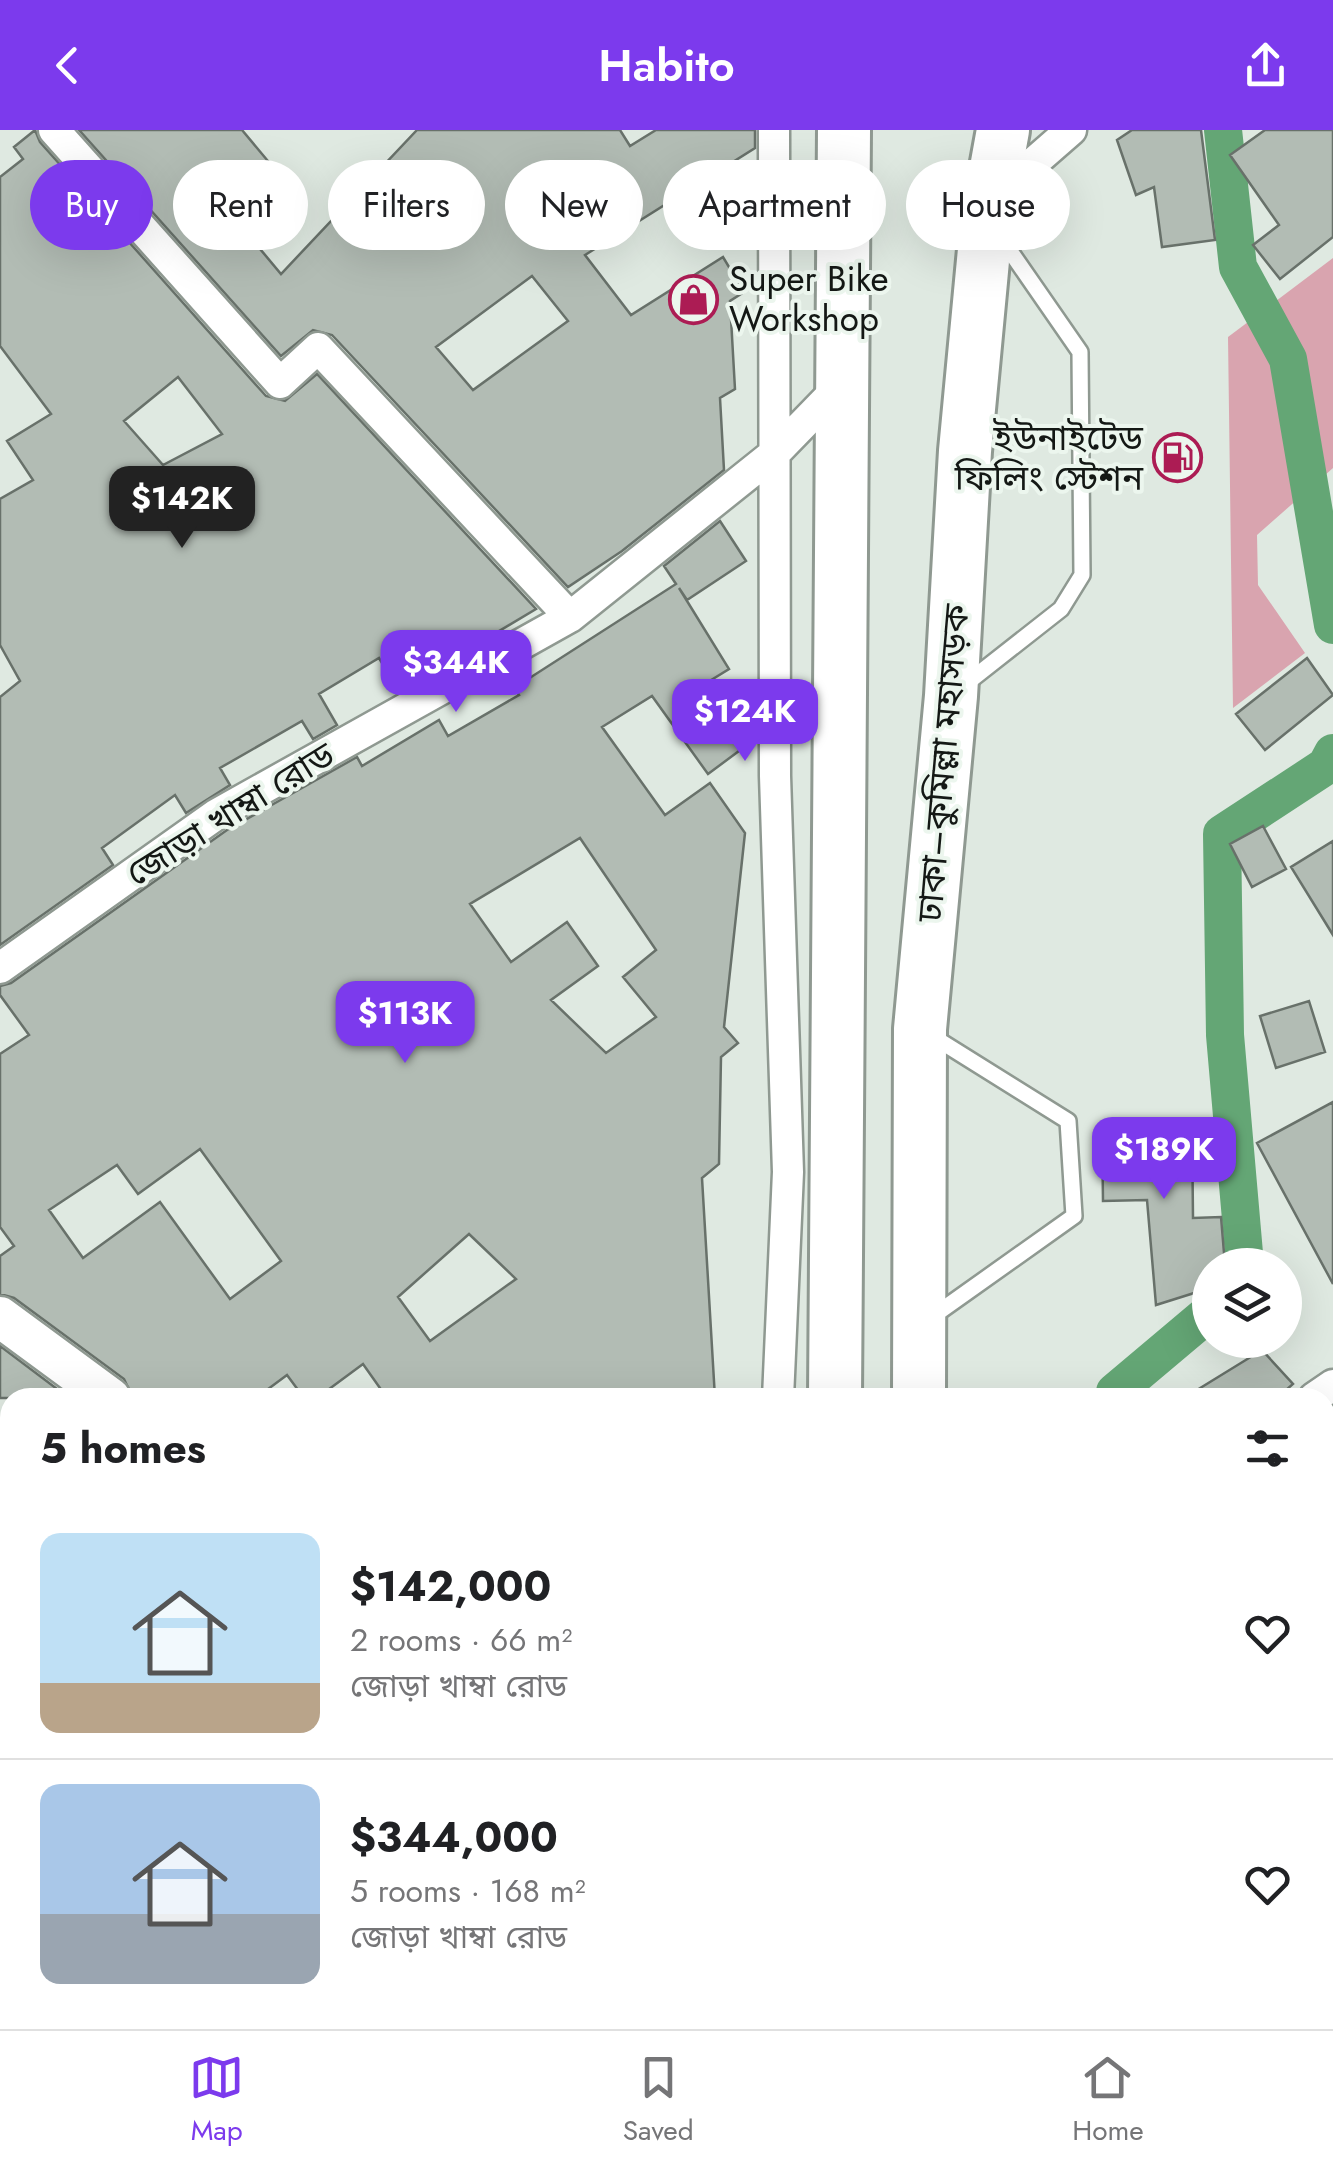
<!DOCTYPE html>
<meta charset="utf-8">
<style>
body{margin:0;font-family:Jost,"Noto Sans Bengali",sans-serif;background:#f2f2f2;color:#202124;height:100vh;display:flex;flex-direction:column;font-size:38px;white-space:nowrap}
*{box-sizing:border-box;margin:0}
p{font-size:32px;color:#757577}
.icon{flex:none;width:55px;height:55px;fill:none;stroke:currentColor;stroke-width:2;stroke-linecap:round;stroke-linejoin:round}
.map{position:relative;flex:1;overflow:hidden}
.drawer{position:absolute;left:0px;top:1258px;width:1335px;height:642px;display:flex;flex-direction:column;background:#fff;border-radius:30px 30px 0 0;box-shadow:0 10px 40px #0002}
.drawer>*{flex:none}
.hud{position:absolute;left:30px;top:30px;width:1275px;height:90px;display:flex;gap:20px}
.fabs{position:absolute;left:1192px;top:1118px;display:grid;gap:20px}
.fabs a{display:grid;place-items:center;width:110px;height:110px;border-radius:50%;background:#fff;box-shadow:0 10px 40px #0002;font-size:50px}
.price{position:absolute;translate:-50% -85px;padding:0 22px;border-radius:20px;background:#7c3aed;color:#fff;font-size:32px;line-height:65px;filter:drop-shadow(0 2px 5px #0008)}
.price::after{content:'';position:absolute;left:50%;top:60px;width:30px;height:22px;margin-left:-15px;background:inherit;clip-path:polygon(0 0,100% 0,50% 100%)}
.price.current{background:#222;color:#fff}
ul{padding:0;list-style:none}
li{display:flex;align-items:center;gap:30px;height:250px;padding:0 40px}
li+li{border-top:2px solid #e0e0e0}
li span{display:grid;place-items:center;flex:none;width:280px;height:200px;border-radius:20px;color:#555}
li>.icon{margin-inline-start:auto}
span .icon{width:120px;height:120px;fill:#fffc;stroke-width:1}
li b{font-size:42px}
h2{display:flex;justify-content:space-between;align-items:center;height:120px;padding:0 40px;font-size:42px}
.tag{padding:0 35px;border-radius:45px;background:#fff;box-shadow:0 10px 40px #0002;font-size:35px;line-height:90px}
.tag.current{background:#7c3aed;color:#fff}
header{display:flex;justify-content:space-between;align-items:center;height:130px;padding:0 40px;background:#7c3aed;color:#fff;font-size:45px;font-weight:600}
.tabs{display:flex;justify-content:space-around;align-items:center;height:140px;border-top:2px solid #e0e0e0;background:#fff;font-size:28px;color:#757577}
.tabs a{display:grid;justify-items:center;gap:5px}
.tabs .current{color:#7c3aed}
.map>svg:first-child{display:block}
.green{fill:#d9a4af}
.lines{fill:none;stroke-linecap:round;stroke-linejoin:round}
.canal{stroke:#64a675;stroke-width:38}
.building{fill:#b2bcb4;stroke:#68716a;stroke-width:2.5;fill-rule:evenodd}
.lane-casing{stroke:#8f9991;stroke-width:20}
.street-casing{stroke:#8f9991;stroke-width:35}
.secondary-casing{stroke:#8f9991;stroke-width:45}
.highway-casing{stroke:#8f9991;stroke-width:58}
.lane{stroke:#fff;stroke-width:15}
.street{stroke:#fff;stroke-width:30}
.secondary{stroke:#fff;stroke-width:40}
.highway{stroke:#fff;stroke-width:52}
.labels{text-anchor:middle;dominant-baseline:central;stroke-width:8;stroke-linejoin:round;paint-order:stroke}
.poi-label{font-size:35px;fill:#141815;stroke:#ecf6ee;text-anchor:start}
.street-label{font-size:35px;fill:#141815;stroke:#ecf6ee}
</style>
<header><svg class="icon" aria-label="back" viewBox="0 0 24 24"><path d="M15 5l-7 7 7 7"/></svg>Habito<svg class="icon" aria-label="share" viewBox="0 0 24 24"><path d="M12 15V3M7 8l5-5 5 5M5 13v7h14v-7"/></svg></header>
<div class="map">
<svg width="1333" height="1899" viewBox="0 0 1333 1899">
<rect width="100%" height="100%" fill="#dfe9e1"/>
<!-- green -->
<path class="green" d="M1333 128V338L1257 405 1258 455 1305 523 1233 578 1228 207Z"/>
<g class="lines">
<!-- canal -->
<path class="canal" d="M1223 0 1238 137 1288 229 1333 495
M1245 1135 1225 905 1222 704 1326 636 1333 623
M1114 1268 1115 1262 1210 1182
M1158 1899 1159 1890"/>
</g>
<!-- building -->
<path class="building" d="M35 0 40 12 266 266 285 271 317 244 536 479 399 561 379 528 319 564 337 595 313 609 302 591 220 638 230 655 186 683 175 665 102 718 113 735 0 815V567L20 551 0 515V369L33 350 7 311 51 284 0 216V47L23 29 14 17ZM178 247 222 304 163 335 124 291Z
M79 0H242L288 55 240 95 281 144 417 0H620L630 16 656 0H755V18L585 125 631 185 723 127 744 162 730 171 735 259 720 268 724 340 622 421 568 457 332 205 313 200 281 226ZM532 146 568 191 473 260 436 217Z
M1132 0H1201L1215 110 1162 117 1154 57 1136 65 1117 10Z
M1265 0H1333V107L1280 149 1253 115 1279 95 1230 25Z
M720 391 746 431 687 470 679 458 729 539 703 555 747 615 708 644 652 566 602 597 665 685 710 653 745 703 724 897 738 913 721 927 719 1034 702 1048 715 1268H387L363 1234 317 1268H304L287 1245 256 1268H133L124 1249 14 1168 0 1164V1126L14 1116 0 1097V924L29 905 0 865V856L11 853 227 700 357 627 362 636 439 590 448 606 519 565 514 558 676 454 664 436ZM580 708 656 820 623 847 656 887 606 923 551 870 598 836 567 792 511 832 470 774ZM200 1019 281 1131 230 1169 160 1072 83 1128 49 1080 117 1035 138 1064ZM469 1104 516 1149 430 1211 398 1167Z
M1307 528 1333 565 1265 620 1236 584Z
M1263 696 1286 739 1252 757 1230 714Z
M1333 711V805L1291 737Z
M1309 871 1325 922 1276 938 1260 886Z
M1333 972V1154L1257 1013Z
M1192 992 1193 1088 1221 1087 1225 1135H1210V1158L1156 1175 1147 1070 1103 1071 1102 993Z
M0 1216 69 1268H0Z
M1262 1220 1293 1254 1277 1268H1184Z"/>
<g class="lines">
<defs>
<path id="lane" d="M963 556 1061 479 1082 445 1080 222 1001 108
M929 1189 1074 1086 1068 991 932 906"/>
<path id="street" d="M54 0 280 253 318 218 570 487
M774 0 775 646 788 1042 778 1268
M995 78 1032 34 1071 0
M0 838 217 684 570 487 775 323 844 252
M1314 1268 1333 1255
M1325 1304 1333 1314
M1325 1571 1333 1588
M0 1692 10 1686
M759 1899 760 1890"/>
<path id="secondary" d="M0 1187 110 1268
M482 1899 492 1890"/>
<path id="highway" d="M835 1268 844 0
M919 1268 920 899 951 566 965 321 987 88 1003 0
M825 1890V1899
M945 1890V1899"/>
</defs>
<!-- lane casing -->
<use href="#lane" class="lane-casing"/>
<!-- street casing -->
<use href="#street" class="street-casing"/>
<!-- secondary casing -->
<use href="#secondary" class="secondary-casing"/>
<!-- highway casing -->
<use href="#highway" class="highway-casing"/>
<!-- lane -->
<use href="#lane" class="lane"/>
<!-- street -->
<use href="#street" class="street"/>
<!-- secondary -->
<use href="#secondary" class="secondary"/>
<!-- highway -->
<use href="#highway" class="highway"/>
</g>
<!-- icons -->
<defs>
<symbol id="shop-ring" viewBox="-11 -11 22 22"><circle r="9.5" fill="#ecf6ee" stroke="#ac1c54" stroke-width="1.5"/><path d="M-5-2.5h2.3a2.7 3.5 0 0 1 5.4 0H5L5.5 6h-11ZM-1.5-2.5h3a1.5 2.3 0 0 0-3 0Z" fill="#ac1c54"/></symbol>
<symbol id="fuel-ring" viewBox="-11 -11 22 22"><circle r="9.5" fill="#ecf6ee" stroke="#ac1c54" stroke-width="1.5"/><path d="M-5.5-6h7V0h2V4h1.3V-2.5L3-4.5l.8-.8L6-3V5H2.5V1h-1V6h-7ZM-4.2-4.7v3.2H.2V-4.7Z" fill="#ac1c54"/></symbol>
</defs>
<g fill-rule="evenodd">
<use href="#shop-ring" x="666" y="142" width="55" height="55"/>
<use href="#fuel-ring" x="1150" y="300" width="55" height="55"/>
</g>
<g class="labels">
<!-- poi labels -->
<g class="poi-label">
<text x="729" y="149">Super Bike<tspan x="729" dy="40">Workshop</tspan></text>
<text x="1143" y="308" text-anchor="end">ইউনাইটেড<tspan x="1143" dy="40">ফিলিং স্টেশন</tspan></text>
</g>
<!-- street labels -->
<g class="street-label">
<text transform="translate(943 633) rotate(-85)">ঢাকা–কুমিল্লা মহাসড়ক</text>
<text transform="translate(230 684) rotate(-32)">জোড়া খাম্বা রোড</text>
</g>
</g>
</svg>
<div class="fabs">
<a><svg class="icon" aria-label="layers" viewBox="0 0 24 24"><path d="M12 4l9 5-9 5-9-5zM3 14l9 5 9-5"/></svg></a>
</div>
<b class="price current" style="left:182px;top:421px">$142K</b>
<b class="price" style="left:456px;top:585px">$344K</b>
<b class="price" style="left:745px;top:634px">$124K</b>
<b class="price" style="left:405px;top:936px">$113K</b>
<b class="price" style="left:1164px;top:1072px">$189K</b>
<div class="hud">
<a class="tag current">Buy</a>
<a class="tag">Rent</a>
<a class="tag">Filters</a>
<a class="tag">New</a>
<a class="tag">Apartment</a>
<a class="tag">House</a>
</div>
<section class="drawer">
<h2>5 homes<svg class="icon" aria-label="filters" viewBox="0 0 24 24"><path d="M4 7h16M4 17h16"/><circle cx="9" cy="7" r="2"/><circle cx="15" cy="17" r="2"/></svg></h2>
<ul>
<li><span style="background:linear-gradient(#bfe0f5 75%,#b9a48a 0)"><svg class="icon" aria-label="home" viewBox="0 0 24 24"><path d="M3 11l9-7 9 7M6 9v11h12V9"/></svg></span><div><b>$142,000</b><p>2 rooms · 66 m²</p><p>জোড়া খাম্বা রোড</p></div><svg class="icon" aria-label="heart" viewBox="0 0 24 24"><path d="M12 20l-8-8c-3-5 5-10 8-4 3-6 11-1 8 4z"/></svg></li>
<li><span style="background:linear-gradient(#a9c7e8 65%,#9aa5b1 0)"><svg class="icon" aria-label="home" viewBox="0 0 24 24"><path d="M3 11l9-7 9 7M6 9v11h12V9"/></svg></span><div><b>$344,000</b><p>5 rooms · 168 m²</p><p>জোড়া খাম্বা রোড</p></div><svg class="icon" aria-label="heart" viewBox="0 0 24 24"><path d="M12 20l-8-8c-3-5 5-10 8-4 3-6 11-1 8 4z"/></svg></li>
</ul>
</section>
</div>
<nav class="tabs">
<a class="current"><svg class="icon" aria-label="map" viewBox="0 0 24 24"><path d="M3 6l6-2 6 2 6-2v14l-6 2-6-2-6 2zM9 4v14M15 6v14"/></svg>Map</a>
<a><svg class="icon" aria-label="saved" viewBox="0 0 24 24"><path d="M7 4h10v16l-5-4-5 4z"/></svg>Saved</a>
<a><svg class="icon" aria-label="home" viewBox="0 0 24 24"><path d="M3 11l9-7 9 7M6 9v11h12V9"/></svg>Home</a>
</nav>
